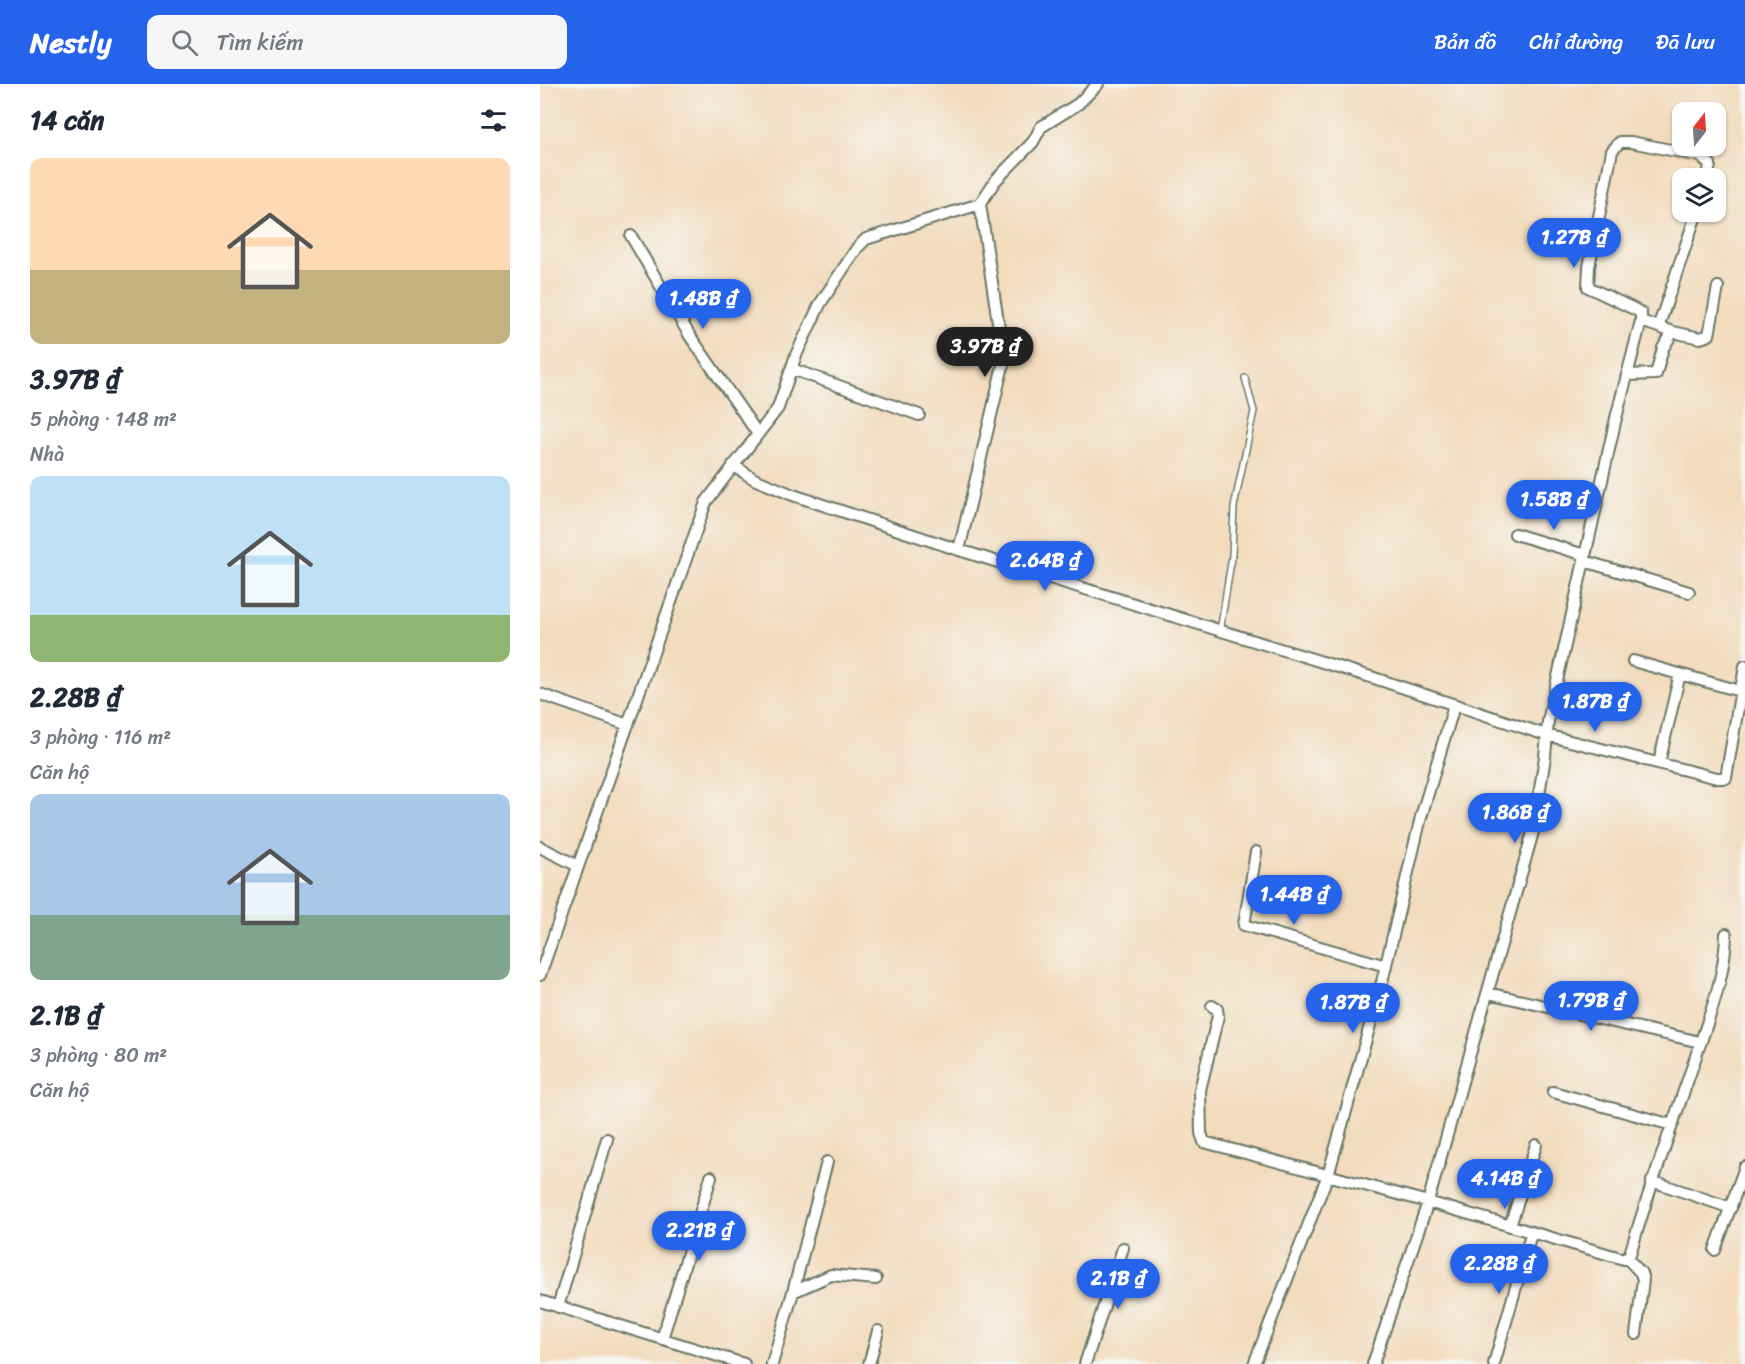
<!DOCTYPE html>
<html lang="vi">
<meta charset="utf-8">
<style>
body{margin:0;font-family:Sriracha,sans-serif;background:#f6f6f7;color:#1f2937;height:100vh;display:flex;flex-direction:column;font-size:22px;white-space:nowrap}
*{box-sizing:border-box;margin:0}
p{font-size:20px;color:#747a83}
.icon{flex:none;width:33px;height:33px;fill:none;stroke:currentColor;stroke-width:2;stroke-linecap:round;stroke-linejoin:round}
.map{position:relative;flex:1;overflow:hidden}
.side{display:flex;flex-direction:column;background:#fff;width:540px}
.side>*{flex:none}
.needle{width:39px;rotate:17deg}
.tools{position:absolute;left:1132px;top:18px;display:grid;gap:12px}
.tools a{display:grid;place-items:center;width:54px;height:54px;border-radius:12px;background:#fff;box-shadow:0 2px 4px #0004;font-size:30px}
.price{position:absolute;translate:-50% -51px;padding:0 14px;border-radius:21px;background:#2563eb;color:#fff;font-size:20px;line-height:39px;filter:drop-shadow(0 2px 3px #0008)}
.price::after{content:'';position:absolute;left:50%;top:36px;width:18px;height:14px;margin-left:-9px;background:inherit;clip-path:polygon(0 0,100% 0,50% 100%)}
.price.active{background:#222;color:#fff}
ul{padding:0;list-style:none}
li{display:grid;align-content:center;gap:12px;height:318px;padding:0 30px}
li span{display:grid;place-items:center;height:186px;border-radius:12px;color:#555}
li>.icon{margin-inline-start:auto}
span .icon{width:108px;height:108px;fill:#fffc;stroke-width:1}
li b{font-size:26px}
h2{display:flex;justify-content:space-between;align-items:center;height:72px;padding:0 30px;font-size:26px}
header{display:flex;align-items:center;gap:36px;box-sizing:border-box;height:84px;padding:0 30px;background:#2563eb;color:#fff}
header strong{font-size:28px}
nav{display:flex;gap:33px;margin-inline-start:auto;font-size:21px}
.search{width:420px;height:54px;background:#f6f6f7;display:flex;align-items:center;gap:15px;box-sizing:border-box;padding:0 21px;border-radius:12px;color:#747a83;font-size:22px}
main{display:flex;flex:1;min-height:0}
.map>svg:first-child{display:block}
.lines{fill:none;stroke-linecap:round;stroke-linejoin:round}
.lane-casing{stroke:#697564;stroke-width:8}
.street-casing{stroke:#697564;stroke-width:14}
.lane{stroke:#fff;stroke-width:5}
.street{stroke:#fff;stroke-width:10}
</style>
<header>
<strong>Nestly</strong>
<div class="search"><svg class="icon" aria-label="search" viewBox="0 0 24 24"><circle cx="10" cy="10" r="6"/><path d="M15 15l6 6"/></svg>Tìm kiếm</div>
<nav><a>Bản đồ</a><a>Chỉ đường</a><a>Đã lưu</a></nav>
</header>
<main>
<section class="side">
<h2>14 căn<svg class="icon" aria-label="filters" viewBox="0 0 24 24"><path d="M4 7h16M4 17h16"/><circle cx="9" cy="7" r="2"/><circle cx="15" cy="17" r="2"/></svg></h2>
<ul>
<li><span style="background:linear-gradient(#ffd9b3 60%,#c2b280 0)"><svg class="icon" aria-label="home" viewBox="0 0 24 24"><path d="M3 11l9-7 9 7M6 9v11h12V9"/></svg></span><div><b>3.97B ₫</b><p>5 phòng · 148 m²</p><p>Nhà</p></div></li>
<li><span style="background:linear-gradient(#bfe0f5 75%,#8fb573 0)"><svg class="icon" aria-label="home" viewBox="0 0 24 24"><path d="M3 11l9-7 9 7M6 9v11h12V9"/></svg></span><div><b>2.28B ₫</b><p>3 phòng · 116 m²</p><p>Căn hộ</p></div></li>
<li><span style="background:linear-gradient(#a9c7e8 65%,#7fa58c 0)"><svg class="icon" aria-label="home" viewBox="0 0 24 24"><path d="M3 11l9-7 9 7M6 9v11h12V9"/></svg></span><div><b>2.1B ₫</b><p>3 phòng · 80 m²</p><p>Căn hộ</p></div></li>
</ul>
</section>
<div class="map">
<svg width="1205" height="1280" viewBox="0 0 1205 1280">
<rect width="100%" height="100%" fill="#f6f6f2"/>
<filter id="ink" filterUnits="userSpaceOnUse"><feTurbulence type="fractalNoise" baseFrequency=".0167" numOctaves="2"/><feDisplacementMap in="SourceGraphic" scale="12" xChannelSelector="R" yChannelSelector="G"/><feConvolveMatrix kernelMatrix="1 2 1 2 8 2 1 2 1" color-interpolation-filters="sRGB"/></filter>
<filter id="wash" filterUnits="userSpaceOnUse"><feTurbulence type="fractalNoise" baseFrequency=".008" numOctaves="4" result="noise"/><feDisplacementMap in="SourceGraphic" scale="24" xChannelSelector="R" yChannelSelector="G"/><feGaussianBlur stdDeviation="1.35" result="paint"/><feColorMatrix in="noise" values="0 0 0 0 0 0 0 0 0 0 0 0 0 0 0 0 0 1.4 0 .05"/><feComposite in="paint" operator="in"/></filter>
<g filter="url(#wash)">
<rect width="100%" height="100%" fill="#f2dcbd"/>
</g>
<g filter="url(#ink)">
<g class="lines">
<defs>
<path id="lane" d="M680 547 692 472 694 423 714 327 705 294"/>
<path id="street" d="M91 152 150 252 218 350
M1119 241 1157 128
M1133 248 1101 237V229L1094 225 1048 203 1049 183 1072 67 1080 58H1091L1160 72 1170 80 1168 94
M252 285 379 331
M1087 291 1116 290 1123 264 1133 248 1160 254 1169 251 1178 203
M193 381 214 395 253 411 419 466 834 594 1006 651 1177 694H1186L1205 582
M975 450 1045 471
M419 466 464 277 440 120
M1044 477 1149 508
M1093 577 1200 607
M0 610 88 641
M1119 679 1140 590
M0 763 38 782
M716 768 704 841 846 882
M0 891 166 418 238 324 256 271 280 220 317 164 326 155 440 120 455 97 493 58 501 43 538 20 558 0
M948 909 1160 958
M672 922 677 925 678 932 660 1006 661 1049 664 1058 888 1118 1084 1175 1090 1170C1109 1105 1132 1042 1154 978 1168 935 1185 896 1186 850
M1013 1008 1132 1041
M1112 1097 1191 1124
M970 1142 996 1061
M1175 1166 1205 1083
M1087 1174 1101 1189 1103 1196 1096 1250
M253 1208 287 1078
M0 1217 204 1280
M18 1223 67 1055
M122 1255 171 1093
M232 1280 253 1208 291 1191 336 1195
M329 1280 338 1247
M545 1280 583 1164
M714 1280 789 1088 842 898 881 733 914 622
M833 1280 888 1118 993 748 1005 673 1008 637 1076 334 1101 237
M954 1280 991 1150"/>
</defs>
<!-- lane casing -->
<use href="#lane" class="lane-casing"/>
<!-- street casing -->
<use href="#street" class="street-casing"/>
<!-- lane -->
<use href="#lane" class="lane"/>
<!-- street -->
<use href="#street" class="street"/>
</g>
</g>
</svg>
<div class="tools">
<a><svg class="needle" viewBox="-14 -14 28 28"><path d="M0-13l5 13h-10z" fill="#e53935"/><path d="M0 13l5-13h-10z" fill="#747a83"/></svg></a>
<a><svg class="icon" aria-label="layers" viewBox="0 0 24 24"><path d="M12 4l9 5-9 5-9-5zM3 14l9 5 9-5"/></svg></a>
</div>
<b class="price" style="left:1034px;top:185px">1.27B ₫</b>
<b class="price" style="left:163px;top:246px">1.48B ₫</b>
<b class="price active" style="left:445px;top:294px">3.97B ₫</b>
<b class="price" style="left:1014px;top:447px">1.58B ₫</b>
<b class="price" style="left:505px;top:508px">2.64B ₫</b>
<b class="price" style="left:1055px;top:649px">1.87B ₫</b>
<b class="price" style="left:975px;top:760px">1.86B ₫</b>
<b class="price" style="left:754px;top:842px">1.44B ₫</b>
<b class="price" style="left:1051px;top:948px">1.79B ₫</b>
<b class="price" style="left:813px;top:950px">1.87B ₫</b>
<b class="price" style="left:965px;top:1126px">4.14B ₫</b>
<b class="price" style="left:159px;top:1178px">2.21B ₫</b>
<b class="price" style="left:959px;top:1211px">2.28B ₫</b>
<b class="price" style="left:578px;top:1226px">2.1B ₫</b>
</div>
</main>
